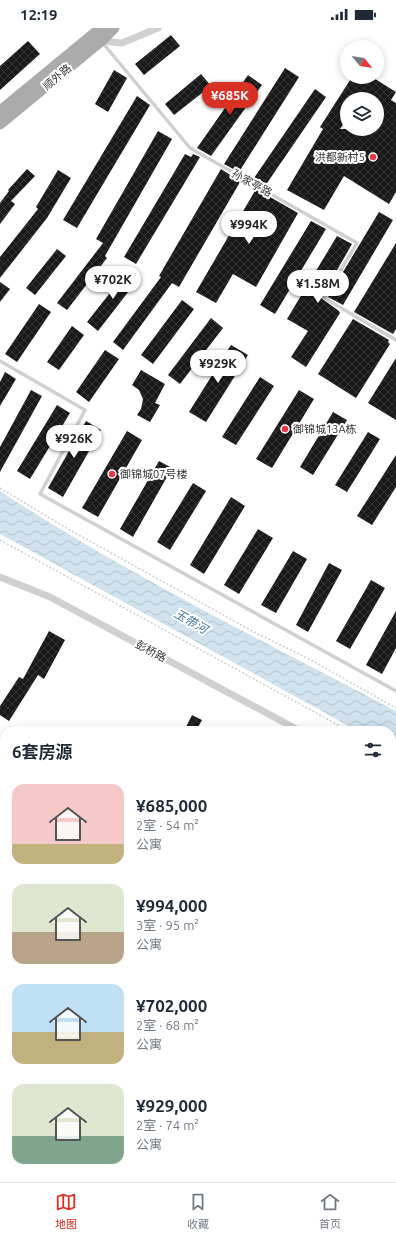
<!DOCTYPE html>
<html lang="zh">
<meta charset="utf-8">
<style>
body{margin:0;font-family:Ubuntu,"Noto Sans SC",sans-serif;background:#f6f6f7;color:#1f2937;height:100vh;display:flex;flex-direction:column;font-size:15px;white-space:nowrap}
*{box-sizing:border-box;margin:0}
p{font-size:13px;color:#747a83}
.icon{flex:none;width:22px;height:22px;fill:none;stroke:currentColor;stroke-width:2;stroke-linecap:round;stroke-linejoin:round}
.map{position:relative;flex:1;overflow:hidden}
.side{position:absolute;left:0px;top:698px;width:396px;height:456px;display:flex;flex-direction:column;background:#fff;border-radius:16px 16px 0 0;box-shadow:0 2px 10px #0003}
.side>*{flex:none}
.needle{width:26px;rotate:120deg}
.fabs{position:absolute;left:340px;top:12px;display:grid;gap:8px}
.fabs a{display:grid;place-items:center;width:44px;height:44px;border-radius:50%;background:#fff;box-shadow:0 2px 10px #0003;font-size:20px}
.price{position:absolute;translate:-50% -34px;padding:0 9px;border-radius:14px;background:#fff;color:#222;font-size:13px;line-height:26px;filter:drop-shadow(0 1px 2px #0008)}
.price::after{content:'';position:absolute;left:50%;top:24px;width:12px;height:9px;margin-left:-6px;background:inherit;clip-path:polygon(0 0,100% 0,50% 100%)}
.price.active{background:#d93025;color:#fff}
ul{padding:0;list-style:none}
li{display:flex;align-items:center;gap:12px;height:100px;padding:0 12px}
li span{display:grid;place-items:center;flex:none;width:112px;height:80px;border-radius:12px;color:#555}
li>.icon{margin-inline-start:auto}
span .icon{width:48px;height:48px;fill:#fffc;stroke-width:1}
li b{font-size:17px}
h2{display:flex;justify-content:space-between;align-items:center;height:48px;padding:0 12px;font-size:17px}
.status{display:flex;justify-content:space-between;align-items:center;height:28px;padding:0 20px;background:#fff;direction:ltr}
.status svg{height:11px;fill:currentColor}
.tab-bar{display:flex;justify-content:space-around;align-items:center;height:56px;border-top:1px solid #e0e1e3;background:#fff;font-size:11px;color:#747a83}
.tab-bar a{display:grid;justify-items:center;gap:2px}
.tab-bar .active{color:#d93025}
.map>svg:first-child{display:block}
.water{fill:url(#water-waves)}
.building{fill:url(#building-cross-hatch);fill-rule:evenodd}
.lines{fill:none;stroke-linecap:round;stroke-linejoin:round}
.path{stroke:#cdcdcd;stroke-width:1.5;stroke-dasharray:2 2;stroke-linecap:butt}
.lane{stroke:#d0d0d0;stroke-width:3.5}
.street{stroke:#d0d0d0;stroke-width:7}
.primary{stroke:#ababab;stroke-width:11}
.poi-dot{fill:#e63946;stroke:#fff;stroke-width:1.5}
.labels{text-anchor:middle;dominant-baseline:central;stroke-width:4;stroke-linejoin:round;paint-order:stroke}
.street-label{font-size:11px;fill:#333;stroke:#fff}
.poi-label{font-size:11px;fill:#333;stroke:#fff;text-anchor:start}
.water-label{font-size:12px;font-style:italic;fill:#3f7597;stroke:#fff}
</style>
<div class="status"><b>12:19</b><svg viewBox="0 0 49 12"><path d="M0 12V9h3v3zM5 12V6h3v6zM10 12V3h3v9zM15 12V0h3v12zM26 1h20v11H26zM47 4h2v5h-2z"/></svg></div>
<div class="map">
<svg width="396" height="1154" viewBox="0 0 396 1154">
<defs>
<pattern id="water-waves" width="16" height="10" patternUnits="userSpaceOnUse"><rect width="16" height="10" fill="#cfe2ee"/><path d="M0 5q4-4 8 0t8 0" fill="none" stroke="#b2c2cd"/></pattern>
<pattern id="building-cross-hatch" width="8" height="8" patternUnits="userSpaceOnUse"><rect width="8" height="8" fill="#1a1a1a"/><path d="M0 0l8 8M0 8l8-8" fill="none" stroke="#333"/></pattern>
</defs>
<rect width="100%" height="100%" fill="#fff"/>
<!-- water -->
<path class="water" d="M0 463C126 546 263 613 396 683V725L391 722V703H358L0 506Z"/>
<!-- building -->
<path class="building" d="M171 7 180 18 144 47 135 36Z
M28 13 40 26 0 62V38Z
M285 40 299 49 239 144 224 136Z
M114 42 127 50 108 84 95 76Z
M201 46 211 58 174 87 165 76Z
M248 47 262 57 211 128 197 120Z
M352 49H372L396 64 391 72 396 75V164L389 176 344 148 324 182 287 162 323 101 320 99ZM347 71H377V101H340L347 91Z
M315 61 326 69 265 158 254 150Z
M137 68 150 77 77 200 63 192Z
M158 103 172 111 105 228 107 230 67 282 57 275 103 215 96 211Z
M185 126 191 129 193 126 200 129 136 236 124 229Z
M27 141 35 148 11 173 15 176 0 196V175L9 163 8 162Z
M221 141 235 150 234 151 240 154 179 259 172 255 123 322 113 314 161 249 159 248Z
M58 142 71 150 47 190 0 250V229L38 181 36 179Z
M256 161 298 185 256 259 233 246 216 275 196 264Z
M379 184 393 192 343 277 328 269Z
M311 193 326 201 275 286 260 277Z
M337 208 352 216 321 270 339 283 340 285 306 339 291 329 308 303 287 291Z
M396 215V301L393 306 354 284Z
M57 221 66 228 35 267 26 260Z
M128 242 139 250 98 303 87 294Z
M0 254 10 261 0 274Z
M182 272 194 281 153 336 141 327Z
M39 276 51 284 17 334 5 326Z
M211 290 223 300 180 356 168 347Z
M353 291 389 312 388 314 390 316 356 370 318 346Z
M72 298 84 307 59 342 47 334Z
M231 317 248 327 206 394 189 384Z
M105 322 119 331 89 374 76 364Z
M396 330V392L368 375Z
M141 342 165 356 155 375 160 377 150 394 137 387 141 381 143 371 139 362 132 357Z
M5 344 16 351 0 378V354Z
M260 349 274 358 236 417 222 409Z
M31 362 42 368 0 444V419Z
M299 362 314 371 272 440 256 431Z
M57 377 70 385 30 451 17 443Z
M333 384 347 392 313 447 300 439Z
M86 393 101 402 63 469 48 460Z
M127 403 142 412 98 489 82 480Z
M368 404 380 411 347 464 335 457Z
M396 427V459L372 497 357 488Z
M159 433 172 440 133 509 120 501Z
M193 455 206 463 170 522 157 514Z
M231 469 245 478 204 546 190 537Z
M258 501 273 510 239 566 224 557Z
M293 523 307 531 276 585 261 577Z
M329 535 342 542 308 604 296 597Z
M371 552 385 560 350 621 336 613Z
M396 583V620L382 646 366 637Z
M49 603 65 612 44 651 38 647 9 693 0 687V678L19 649 23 651Z
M192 687 202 692 196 703H184Z"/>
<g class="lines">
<!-- path -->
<path class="path" d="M0 460 68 501 254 604 311 632 396 680
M0 512 349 703
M391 726 396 729"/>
<!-- lane -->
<path class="lane" d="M102 14 190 120 357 215 324 270 396 312
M0 333 85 382 40 466 396 663
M0 812 5 814
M0 980 5 971"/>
<!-- street -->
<path class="street" d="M101 13 122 15 158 0
M0 549 50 569 300 703
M391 752 396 754
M391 979 396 974
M350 1153 357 1154
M219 1154 223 1149"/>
<!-- primary -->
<path class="primary" d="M0 83 101 0
M0 96 101 13 114 0"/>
</g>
<!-- markers -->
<g class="poi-dot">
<circle cx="373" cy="129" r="4"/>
<circle cx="285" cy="401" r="4"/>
<circle cx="112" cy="446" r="4"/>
</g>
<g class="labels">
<!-- street labels -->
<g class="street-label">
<text transform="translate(57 49) rotate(-40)">顺外路</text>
<text transform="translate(252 155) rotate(29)">孙家亭路</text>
<text transform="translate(151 623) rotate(28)">彭桥路</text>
</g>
<!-- poi labels -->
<g class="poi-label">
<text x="365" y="129" text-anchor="end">洪都新村5</text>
<text x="293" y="401">御锦城13A栋</text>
<text x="120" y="446">御锦城07号楼</text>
</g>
<!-- water labels -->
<g class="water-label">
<text transform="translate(191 593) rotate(30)">玉带河</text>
</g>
</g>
</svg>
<div class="fabs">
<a><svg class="needle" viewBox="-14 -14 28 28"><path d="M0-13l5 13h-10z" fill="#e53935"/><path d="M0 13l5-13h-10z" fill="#747a83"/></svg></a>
<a><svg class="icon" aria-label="layers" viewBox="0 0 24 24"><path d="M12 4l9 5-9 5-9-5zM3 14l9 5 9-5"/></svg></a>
</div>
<b class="price active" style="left:230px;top:88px">¥685K</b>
<b class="price" style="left:249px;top:217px">¥994K</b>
<b class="price" style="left:113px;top:272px">¥702K</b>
<b class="price" style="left:318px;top:276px">¥1.58M</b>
<b class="price" style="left:218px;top:356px">¥929K</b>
<b class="price" style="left:74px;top:431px">¥926K</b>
<section class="side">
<h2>6套房源<svg class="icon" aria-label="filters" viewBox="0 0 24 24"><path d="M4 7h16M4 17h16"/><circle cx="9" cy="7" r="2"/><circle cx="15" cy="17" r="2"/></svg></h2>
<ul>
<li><span style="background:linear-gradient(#f6c9c9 75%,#c2b280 0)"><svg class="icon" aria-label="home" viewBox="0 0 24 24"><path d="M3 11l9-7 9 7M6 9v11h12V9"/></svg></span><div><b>¥685,000</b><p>2室 · 54 m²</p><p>公寓</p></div></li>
<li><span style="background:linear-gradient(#dfe7d0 60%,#b9a48a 0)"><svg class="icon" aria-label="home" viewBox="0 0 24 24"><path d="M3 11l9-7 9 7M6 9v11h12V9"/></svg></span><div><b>¥994,000</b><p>3室 · 95 m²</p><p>公寓</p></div></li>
<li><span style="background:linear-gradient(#bfe0f5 60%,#c2b280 0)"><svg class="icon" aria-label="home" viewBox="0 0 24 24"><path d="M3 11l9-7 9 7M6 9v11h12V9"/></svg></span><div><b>¥702,000</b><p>2室 · 68 m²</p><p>公寓</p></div></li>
<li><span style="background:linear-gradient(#dfe7d0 65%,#7fa58c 0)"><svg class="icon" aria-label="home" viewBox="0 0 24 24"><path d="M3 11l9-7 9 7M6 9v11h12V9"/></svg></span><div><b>¥929,000</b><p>2室 · 74 m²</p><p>公寓</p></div></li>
</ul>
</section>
</div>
<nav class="tab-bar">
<a class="active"><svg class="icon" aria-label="map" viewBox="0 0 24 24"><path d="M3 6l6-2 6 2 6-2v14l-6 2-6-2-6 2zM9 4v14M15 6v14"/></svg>地图</a>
<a><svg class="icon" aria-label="saved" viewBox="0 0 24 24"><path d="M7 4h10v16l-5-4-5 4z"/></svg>收藏</a>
<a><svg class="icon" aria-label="home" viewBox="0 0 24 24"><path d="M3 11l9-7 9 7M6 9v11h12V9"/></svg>首页</a>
</nav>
